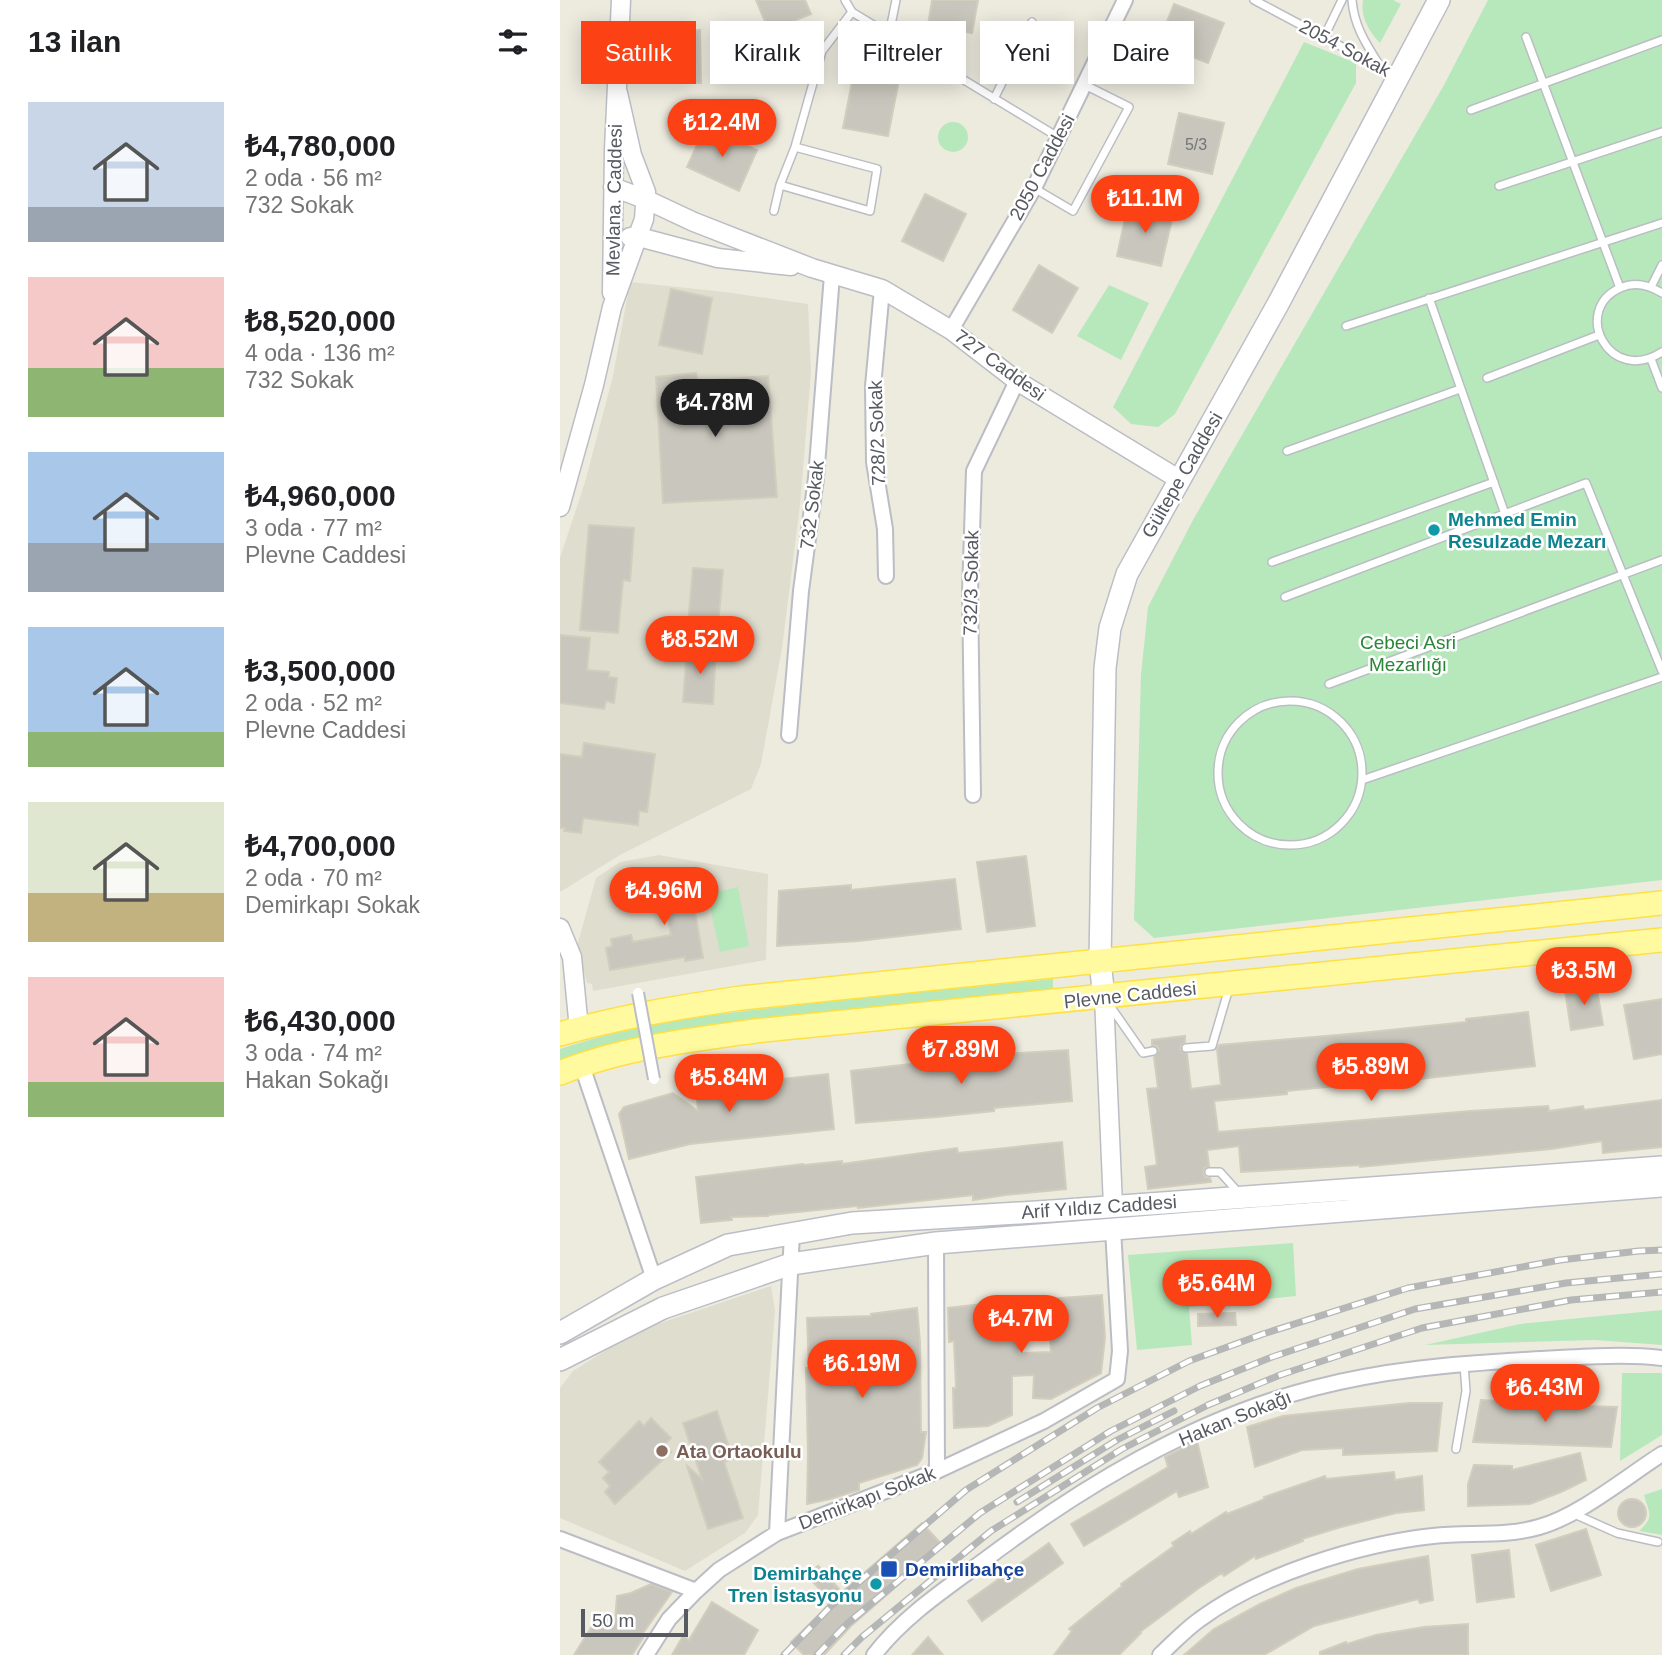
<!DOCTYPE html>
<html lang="tr">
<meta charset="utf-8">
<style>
body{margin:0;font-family:Helvetica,sans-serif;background:#f6f6f6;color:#202124;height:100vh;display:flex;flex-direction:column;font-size:26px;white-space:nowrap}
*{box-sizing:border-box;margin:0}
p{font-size:23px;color:#757577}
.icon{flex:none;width:38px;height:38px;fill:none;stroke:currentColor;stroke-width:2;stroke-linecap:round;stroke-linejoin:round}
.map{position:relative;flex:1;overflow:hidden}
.details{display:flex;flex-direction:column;background:#fff;width:560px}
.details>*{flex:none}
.banner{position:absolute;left:21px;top:21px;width:665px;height:63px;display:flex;gap:14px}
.scale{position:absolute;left:21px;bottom:18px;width:107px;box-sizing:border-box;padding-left:7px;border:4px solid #575a61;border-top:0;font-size:19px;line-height:24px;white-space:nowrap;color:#575a61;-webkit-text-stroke:5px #fff;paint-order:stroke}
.price{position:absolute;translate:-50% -60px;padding:0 16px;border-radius:24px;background:#fc4115;color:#fff;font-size:23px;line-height:46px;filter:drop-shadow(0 2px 4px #0008)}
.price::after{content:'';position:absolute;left:50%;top:42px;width:21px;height:16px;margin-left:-10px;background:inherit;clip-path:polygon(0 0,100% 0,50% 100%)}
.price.current{background:#222;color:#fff}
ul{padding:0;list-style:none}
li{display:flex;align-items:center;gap:21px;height:175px;padding:0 28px}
li span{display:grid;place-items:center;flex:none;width:196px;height:140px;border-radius:0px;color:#555}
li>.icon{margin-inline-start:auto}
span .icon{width:84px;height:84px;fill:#fffc;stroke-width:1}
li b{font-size:30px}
h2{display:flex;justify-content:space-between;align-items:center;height:84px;padding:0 28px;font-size:30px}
.chip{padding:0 24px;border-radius:0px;background:#fff;box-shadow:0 4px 18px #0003;font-size:24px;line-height:63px}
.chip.current{background:#fc4115;color:#fff}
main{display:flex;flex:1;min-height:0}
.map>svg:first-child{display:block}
.education{fill:#dfddce}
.green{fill:#b6e8bc}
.building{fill:#c9c7bd;stroke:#d2cdbc;stroke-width:2}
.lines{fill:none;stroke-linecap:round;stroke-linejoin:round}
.service-casing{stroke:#bbbdc4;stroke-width:10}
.minor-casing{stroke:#bbbdc4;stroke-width:18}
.tertiary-casing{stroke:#bbbdc4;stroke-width:21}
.secondary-casing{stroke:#bbbec6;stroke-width:24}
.primary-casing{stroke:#ffe044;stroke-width:26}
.service{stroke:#fff;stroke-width:7}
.minor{stroke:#fff;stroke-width:14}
.tertiary{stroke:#fff;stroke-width:18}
.secondary{stroke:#fff;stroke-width:21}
.primary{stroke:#fffaa0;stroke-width:23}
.rail-casing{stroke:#b5b6b6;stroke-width:7}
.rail{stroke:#fff;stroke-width:4.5;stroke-dasharray:13;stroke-linecap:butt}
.pedestrian-bridge-casing{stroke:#bbbdc4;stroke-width:14;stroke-linecap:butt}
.pedestrian-bridge{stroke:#fff;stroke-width:10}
.culture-dot{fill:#0f9aa8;stroke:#fff;stroke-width:2.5}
.education-dot{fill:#8d6e63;stroke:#fff;stroke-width:2.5}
.transit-dot{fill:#1a4fb4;stroke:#fff;stroke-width:2.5}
.labels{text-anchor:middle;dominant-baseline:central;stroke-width:5;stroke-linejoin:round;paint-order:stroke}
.number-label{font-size:16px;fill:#747578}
.street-label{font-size:19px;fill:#575a61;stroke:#fff}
.culture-label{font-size:19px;font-weight:bold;fill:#0d838f;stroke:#fff;text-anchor:start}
.park-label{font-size:19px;fill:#2b8539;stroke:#fff}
.education-label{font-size:19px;font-weight:bold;fill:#785e54;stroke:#fff;text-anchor:start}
.transit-label{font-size:19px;font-weight:bold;fill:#164399;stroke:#fff;text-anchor:start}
</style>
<main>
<section class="details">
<h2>13 ilan<svg class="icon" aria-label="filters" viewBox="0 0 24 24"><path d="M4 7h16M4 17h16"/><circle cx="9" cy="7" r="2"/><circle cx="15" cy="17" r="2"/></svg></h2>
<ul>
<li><span style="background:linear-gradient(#c9d6e8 75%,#9aa5b1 0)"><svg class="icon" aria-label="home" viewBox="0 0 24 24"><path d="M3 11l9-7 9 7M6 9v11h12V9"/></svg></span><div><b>₺4,780,000</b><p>2 oda · 56 m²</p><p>732 Sokak</p></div></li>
<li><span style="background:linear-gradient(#f6c9c9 65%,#8fb573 0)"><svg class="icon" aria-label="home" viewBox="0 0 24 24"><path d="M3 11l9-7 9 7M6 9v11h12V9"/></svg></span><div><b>₺8,520,000</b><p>4 oda · 136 m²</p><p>732 Sokak</p></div></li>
<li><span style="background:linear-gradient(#a9c7e8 65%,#9aa5b1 0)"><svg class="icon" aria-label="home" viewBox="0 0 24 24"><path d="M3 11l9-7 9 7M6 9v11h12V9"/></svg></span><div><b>₺4,960,000</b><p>3 oda · 77 m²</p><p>Plevne Caddesi</p></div></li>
<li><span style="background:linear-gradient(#a9c7e8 75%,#8fb573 0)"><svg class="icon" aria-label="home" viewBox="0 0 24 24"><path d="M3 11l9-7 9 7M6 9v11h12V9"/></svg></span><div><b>₺3,500,000</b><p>2 oda · 52 m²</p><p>Plevne Caddesi</p></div></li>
<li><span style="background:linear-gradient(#dfe7d0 65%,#c2b280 0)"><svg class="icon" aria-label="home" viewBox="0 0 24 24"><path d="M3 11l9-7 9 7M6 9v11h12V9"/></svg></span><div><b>₺4,700,000</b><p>2 oda · 70 m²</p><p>Demirkapı Sokak</p></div></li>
<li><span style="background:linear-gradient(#f6c9c9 75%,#8fb573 0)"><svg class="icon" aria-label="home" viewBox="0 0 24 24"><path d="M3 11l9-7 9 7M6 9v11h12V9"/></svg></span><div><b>₺6,430,000</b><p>3 oda · 74 m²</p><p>Hakan Sokağı</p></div></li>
</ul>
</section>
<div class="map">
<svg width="1102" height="1655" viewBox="0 0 1102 1655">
<rect width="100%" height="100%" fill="#edebde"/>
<!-- education -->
<path class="education" d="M70 282 165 292 248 304 251 372 240 505 222 648 201 764 191 789 60 855 0 892V558L25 482 53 376Z
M99 855 208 874 206 960 33 991 32 984 27 983 17 946 36 878 60 862Z
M211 1286 215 1311 198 1515 185 1533 125 1571 0 1518V1388L13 1371 77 1331Z"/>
<!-- green -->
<path class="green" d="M803 0H833L841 4 820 43C809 32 800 16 803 0Z
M928 0H1102V880L594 938 574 920 581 675 588 607 633 520 884 85Z
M744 42 796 63V83L615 414 598 427 571 424 553 407Z
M378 137a15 15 0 1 1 30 0a15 15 0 1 1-30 0Z
M549 285 589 303 561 360 517 336Z
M178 887 189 946 160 952 147 894Z
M493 979V989L202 1019 0 1062V1049C72 1025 146 1015 221 1007 311 996 402 988 493 979Z
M733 1243 736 1296 629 1307 632 1345 577 1350 568 1255Z
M1102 1310V1345L1035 1340 865 1345 960 1324Z
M1062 1373H1102V1435L1060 1461Z
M1102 1489V1535L1079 1531C1095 1517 1089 1513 1084 1495Z"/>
<!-- building -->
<path class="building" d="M196 0H245L251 14 209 31Z
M372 0H418L412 33 368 25Z
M614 4 664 23 648 63 598 44Z
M140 30 141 83H96L94 31Z
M293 77 338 85 328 136 283 128Z
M619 113 664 123 652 174 608 164Z
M145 127 197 150 179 191 127 167Z
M365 194 406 214 383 261 342 241Z
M568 205 613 215 601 266 557 256Z
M479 265 518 288 492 333 453 310Z
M111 289 152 298 142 354 99 345Z
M136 373 138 381 208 376 217 497 103 503 96 377Z
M29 525 74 528 70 581 63 580 58 633 20 630Z
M133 568 163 570 158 626 128 624Z
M0 635 30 638 27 670 49 672V677L57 678 54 703 46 701 44 709 0 703Z
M127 648 156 649 153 704 123 702Z
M24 743 95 754 87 812 79 811 78 825 23 818 21 833 4 831 5 828H0V754L22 757Z
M466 856 475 926 427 932 417 862Z
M112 870 113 874 128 871 143 958 125 961V957L50 970 46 948 52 946 51 939 71 935 73 942 111 935 105 904 94 907 90 890 94 889 92 874Z
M395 879 401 929 298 941 217 946 219 891 291 885V890Z
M1036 984 1043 1025 1011 1030 1005 990Z
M1102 999V1054L1074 1059 1064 1005Z
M968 1012 975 1066 825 1083V1081L727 1091V1094L654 1101 658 1132 911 1111 988 1106 989 1111 1023 1106 1024 1110 1102 1100V1147L1043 1153 1042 1141 991 1149 800 1167V1165L681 1172 679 1146 647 1150 649 1166 644 1168 643 1173 645 1177 650 1178 651 1182 588 1189 585 1167 597 1165 587 1089 598 1088 594 1057 599 1050 597 1046 592 1045V1040L625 1036V1042L621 1045 620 1049 627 1054 631 1089 661 1085 657 1049 659 1045 801 1033 906 1022V1019Z
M508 1050 512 1101 434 1108V1111L376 1117 296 1123 291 1071 428 1055Z
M268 1074 274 1129 130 1144 69 1159 59 1114 64 1107 113 1093 138 1111 136 1088Z
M502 1142 506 1189 445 1195 413 1200V1195L298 1208 297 1206 208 1215V1216L171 1217 172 1220 141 1223 136 1177 243 1164 244 1165 282 1161V1164L397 1148 398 1153Z
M542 1295 545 1337 541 1373 491 1399 473 1398 474 1375 452 1376V1415L428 1426 394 1428 393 1388H396L394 1341 389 1342 388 1308 458 1300 460 1353 491 1352 487 1299Z
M357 1308 360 1342 361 1432H366L362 1458 357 1465 299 1483V1490L270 1499 247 1504 248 1455 246 1368H249L247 1318 311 1316V1314Z
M675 1313 676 1325 638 1326V1314Z
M921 1400 957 1402 956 1404 1057 1407 1051 1447 913 1442Z
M849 1403H882L877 1451 783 1455V1448L742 1450 695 1467 687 1427 723 1416Z
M157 1411 173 1459 164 1462 183 1518 148 1529 127 1466 142 1479 123 1423Z
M91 1418 111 1438 103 1446 111 1452 55 1504 45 1492 50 1486 43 1478 49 1472 39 1462 79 1421 84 1426Z
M637 1441 648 1487 619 1497 617 1491 524 1546 511 1524 608 1467 605 1457Z
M1020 1453 1026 1480 1001 1492 970 1504 908 1506V1484L914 1465 952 1466V1470Z
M834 1472 835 1480 862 1476 864 1510 836 1513 781 1527 742 1539 743 1541 696 1559 695 1556 664 1576 662 1573 639 1588 580 1632 581 1633 559 1655H494L512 1631 509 1629 562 1586 561 1584 614 1546 612 1543 630 1531 631 1534 666 1512 667 1514 705 1499 704 1497 765 1476 766 1479Z
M1058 1513a14 14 0 1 1 28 0a14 14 0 1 1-28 0Z
M362 1523 383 1546 291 1626 264 1655H244L231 1642 272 1602 247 1576 258 1566 282 1592Z
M1026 1529 1041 1575 991 1591 976 1545Z
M489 1543 503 1563 422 1621 408 1601Z
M949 1550 954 1597 917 1602 912 1555Z
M868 1556 873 1600 860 1603 858 1599 754 1626 704 1655H624L654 1629 700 1604 736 1588 798 1569Z
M91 1584 112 1592 81 1636 83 1638 72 1655H14L41 1612 55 1621 57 1596 71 1593Z
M152 1602 198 1630 184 1655H112L123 1636 129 1640Z
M908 1624V1655H760V1652L786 1642 787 1644 816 1635 864 1627Z
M368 1637 383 1655H352Z"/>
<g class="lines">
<defs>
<path id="service" d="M285 0 292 12 498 137
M694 0 835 75
M792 0C794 26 806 44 820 66
M329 35 336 0
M764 37 782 0
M966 37 1060 288
M169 69 254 77
M434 99 472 22
M911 110 1102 40
M220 185 310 211 317 169 235 147
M939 186 1102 132
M474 188 513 211 569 107 525 85
M214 211 220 185 235 147 262 51 292 12
M1091 287 1102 265
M1102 293C1089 285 1075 281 1060 288 1011 310 1049 386 1102 352
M869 298 945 514
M786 326 1102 223
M1091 359 1102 388
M927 378 1039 335
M727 451 900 389
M712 562 934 482
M725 597 1026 483 1102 671
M769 684 1102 560
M658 773a72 72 0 1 1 144 0a72 72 0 1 1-144 0Z
M802 780 1102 677
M548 1003 583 1053 593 1051
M626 1048 652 1046 669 988
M649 1172H660L678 1192
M896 1449 906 1391 904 1364
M1012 1513 1057 1533 1098 1542"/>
<path id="minor" d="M322 289 313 386 314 462 325 529 326 576
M391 330 474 188 565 0
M229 735 241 591 256 478 272 275
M413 795 410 592 414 471 457 381
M22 1066 94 1279
M376 1243 377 1471
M217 1533 232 1233
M0 1539 136 1591
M86 1655 109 1619 136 1591 159 1570 217 1533 377 1471 484 1421 557 1379 560 1351 553 1229
M314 1655C343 1617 384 1590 422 1562 521 1487 633 1419 754 1388 823 1370 893 1364 964 1360 1006 1358 1061 1353 1102 1358
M600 1655C613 1643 625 1630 639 1620 699 1575 799 1544 873 1536 908 1532 944 1537 979 1527 1019 1516 1066 1477 1102 1454"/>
<path id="tertiary" d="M53 187 87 200 134 222 252 268 322 289 391 330 457 381 620 480
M70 237H79L158 258 231 266
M52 293 54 150 61 0
M0 507 34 385 52 307 84 219 86 192 72 155 58 93
M0 928 12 957 19 1029
M544 997 553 1206"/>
<path id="secondary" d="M544 997 540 962 545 668 550 628 567 574 718 304 879 0
M0 1333 94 1279 168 1245 292 1223 492 1211 1102 1167
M0 1360 103 1308 231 1264 376 1243 1102 1186"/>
<path id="primary" d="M0 1034C59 1017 120 1007 181 998L1102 903
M0 1073C61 1048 130 1040 195 1031L1102 940"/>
</defs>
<!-- service casing -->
<use href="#service" class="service-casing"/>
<!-- minor casing -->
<use href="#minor" class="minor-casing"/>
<!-- tertiary casing -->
<use href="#tertiary" class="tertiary-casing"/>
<!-- secondary casing -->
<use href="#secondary" class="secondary-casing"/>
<!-- primary casing -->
<use href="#primary" class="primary-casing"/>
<!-- service -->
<use href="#service" class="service"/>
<!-- minor -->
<use href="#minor" class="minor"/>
<!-- tertiary -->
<use href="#tertiary" class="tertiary"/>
<!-- secondary -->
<use href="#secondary" class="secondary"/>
<!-- primary -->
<use href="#primary" class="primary"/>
<defs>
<path id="rail" d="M457 1502 557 1440 614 1411
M224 1655 271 1606 406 1490 537 1408 629 1361 703 1334 848 1288 1000 1260 1079 1251 1102 1250
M257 1655 288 1623 420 1513 551 1431 640 1386 712 1357 855 1309 1006 1283 1102 1274
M284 1655 302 1637 431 1531 562 1449 648 1405 720 1375 862 1328 1011 1300 1102 1292"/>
</defs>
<!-- rail casing -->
<use href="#rail" class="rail-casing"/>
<!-- rail -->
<use href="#rail" class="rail"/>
<defs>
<path id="pedestrian-bridge" d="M78 993 94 1079"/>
</defs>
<!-- pedestrian-bridge casing -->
<use href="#pedestrian-bridge" class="pedestrian-bridge-casing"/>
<!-- pedestrian-bridge -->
<use href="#pedestrian-bridge" class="pedestrian-bridge"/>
</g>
<!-- markers -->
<g class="culture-dot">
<circle cx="874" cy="530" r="7"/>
<circle cx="316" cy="1584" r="7"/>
</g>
<circle class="education-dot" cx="102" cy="1451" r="7"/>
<rect class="transit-dot" x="320" y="1560" width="18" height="18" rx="3.5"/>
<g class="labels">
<!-- number labels -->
<g class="number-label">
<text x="636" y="144">5/3</text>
</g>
<!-- street labels -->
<g class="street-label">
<text transform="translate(785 48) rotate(28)">2054 Sokak</text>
<text transform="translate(482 167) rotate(-62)">2050 Caddesi</text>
<text transform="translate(54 200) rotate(-89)">Mevlana. Caddesi</text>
<text transform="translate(440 365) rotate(36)">727 Caddesi</text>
<text transform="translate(317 433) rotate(-92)">728/2 Sokak</text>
<text transform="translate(622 475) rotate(-60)">Gültepe Caddesi</text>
<text transform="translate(252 505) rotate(-83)">732 Sokak</text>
<text transform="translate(411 583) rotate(-89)">732/3 Sokak</text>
<text transform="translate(570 995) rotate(-6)">Plevne Caddesi</text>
<text transform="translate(539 1207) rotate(-4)">Arif Yıldız Caddesi</text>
<text transform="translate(675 1418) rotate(-22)">Hakan Sokağı</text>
<text transform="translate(307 1498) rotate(-21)">Demirkapı Sokak</text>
</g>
<!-- culture labels -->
<g class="culture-label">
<text x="888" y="519">Mehmed Emin<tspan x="888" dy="22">Resulzade Mezarı</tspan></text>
<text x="302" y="1573" text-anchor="end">Demirbahçe<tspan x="302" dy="22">Tren İstasyonu</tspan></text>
</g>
<!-- park labels -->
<g class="park-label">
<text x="848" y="642">Cebeci Asri<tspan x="848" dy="22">Mezarlığı</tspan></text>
</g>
<!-- education labels -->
<g class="education-label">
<text x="116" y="1451">Ata Ortaokulu</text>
</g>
<!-- transit labels -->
<g class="transit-label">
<text x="345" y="1569">Demirlibahçe</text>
</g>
</g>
</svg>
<div class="scale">50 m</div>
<b class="price" style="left:162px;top:159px">₺12.4M</b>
<b class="price" style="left:585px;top:235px">₺11.1M</b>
<b class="price current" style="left:155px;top:439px">₺4.78M</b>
<b class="price" style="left:140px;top:676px">₺8.52M</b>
<b class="price" style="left:104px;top:927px">₺4.96M</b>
<b class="price" style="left:1024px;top:1007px">₺3.5M</b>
<b class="price" style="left:401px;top:1086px">₺7.89M</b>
<b class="price" style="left:811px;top:1103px">₺5.89M</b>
<b class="price" style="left:169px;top:1114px">₺5.84M</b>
<b class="price" style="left:657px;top:1320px">₺5.64M</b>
<b class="price" style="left:461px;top:1355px">₺4.7M</b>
<b class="price" style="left:302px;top:1400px">₺6.19M</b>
<b class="price" style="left:985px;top:1424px">₺6.43M</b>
<div class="banner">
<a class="chip current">Satılık</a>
<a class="chip">Kiralık</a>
<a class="chip">Filtreler</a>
<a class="chip">Yeni</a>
<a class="chip">Daire</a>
</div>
</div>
</main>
